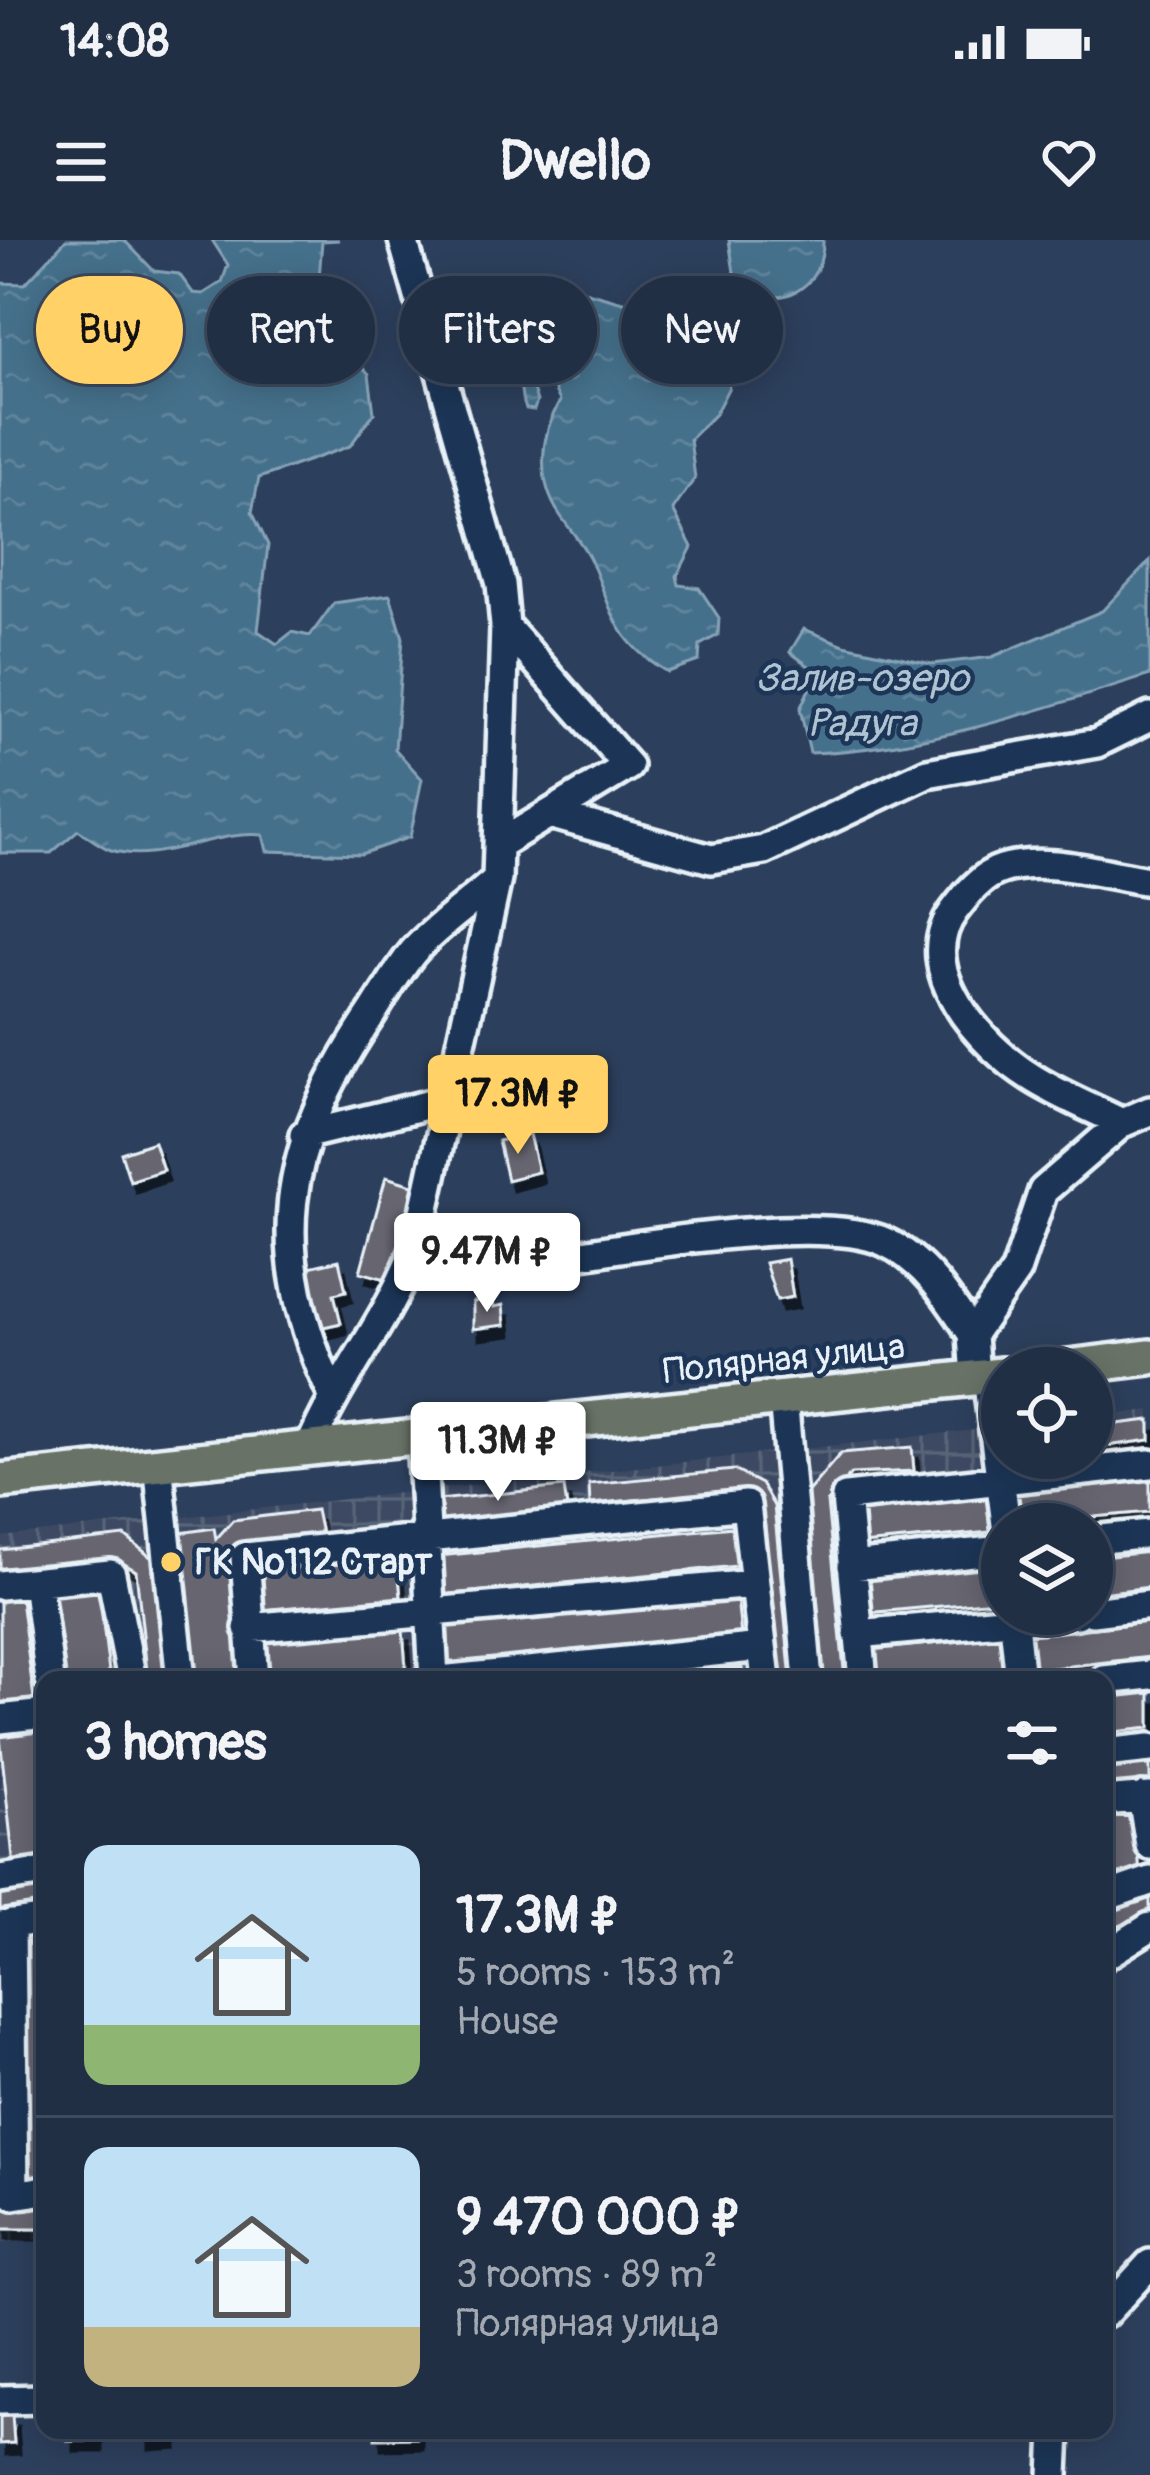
<!DOCTYPE html>
<meta charset="utf-8">
<style>
body{margin:0;font-family:Pangolin,sans-serif;background:#2d3b50;color:#f1f3f6;height:100vh;display:flex;flex-direction:column;font-size:45px;white-space:nowrap}
*{box-sizing:border-box;margin:0}
p{font-size:39px;color:#a2a9b3}
.icon{flex:none;width:66px;height:66px;fill:none;stroke:currentColor;stroke-width:2;stroke-linecap:round;stroke-linejoin:round}
.map{position:relative;flex:1;overflow:hidden}
.drawer{position:absolute;left:36px;top:1431px;width:1077px;height:768px;display:flex;flex-direction:column;background:#212f45;border-radius:24px;box-shadow:0 6px 30px #0003,0 0 0 3px #3e4a5e}
.drawer>*{flex:none}
.hud{position:absolute;left:36px;top:36px;width:1080px;height:108px;display:flex;gap:24px}
.controls{position:absolute;left:981px;top:1107px;display:grid;gap:24px}
.controls a{display:grid;place-items:center;width:132px;height:132px;border-radius:50%;background:#212f45;box-shadow:0 6px 30px #0003,0 0 0 3px #3e4a5e;font-size:60px}
.price{position:absolute;translate:-50% -102px;padding:0 27px;border-radius:12px;background:#fff;color:#222;font-size:39px;line-height:78px;filter:drop-shadow(0 3px 6px #0008)}
.price::after{content:'';position:absolute;left:50%;top:72px;width:36px;height:27px;margin-left:-18px;background:inherit;clip-path:polygon(0 0,100% 0,50% 100%)}
.price.selected{background:#ffd166;color:#111}
ul{padding:0;list-style:none}
li{display:flex;align-items:center;gap:36px;height:300px;padding:0 48px}
li+li{border-top:3px solid #3e4a5e}
li span{display:grid;place-items:center;flex:none;width:336px;height:240px;border-radius:24px;color:#555}
li>.icon{margin-inline-start:auto}
span .icon{width:144px;height:144px;fill:#fffc;stroke-width:1}
li b{font-size:51px}
h2{display:flex;justify-content:space-between;align-items:center;height:144px;padding:0 48px;font-size:51px}
.tag{padding:0 42px;border-radius:54px;background:#212f45;box-shadow:0 6px 30px #0003,0 0 0 3px #3e4a5e;font-size:42px;line-height:108px}
.tag.selected{background:#ffd166;color:#111}
.status{display:flex;justify-content:space-between;align-items:center;height:84px;padding:0 60px;background:#212f45;direction:ltr}
.status svg{height:33px;fill:currentColor}
header{display:flex;justify-content:space-between;align-items:center;height:156px;padding:0 48px;background:#212f45;font-size:54px;font-weight:700}
.map>svg:first-child{display:block}
.industrial{fill:url(#industrial-grid);fill-rule:evenodd}
.water{fill:url(#water-ripples);stroke:#86a3b7;stroke-width:3}
.building{fill:#666570;stroke:#e8f1f8;stroke-width:3;filter:url(#shadow)}
.lines{fill:none;stroke-linecap:round;stroke-linejoin:round}
.minor-casing{stroke:#e8f1f8;stroke-width:36}
.major-casing{stroke:#e8f1f8;stroke-width:42}
.minor{stroke:#1d3557;stroke-width:27}
.major{stroke:#687266;stroke-width:33}
.poi-dot{fill:#ffd166;stroke:#1d3557;stroke-width:4.5}
.labels{text-anchor:middle;dominant-baseline:central;stroke-width:9;stroke-linejoin:round;paint-order:stroke}
.street-label{font-size:36px;fill:#e8f1f8;stroke:#1d3557}
.poi-label{font-size:36px;font-weight:bold;fill:#e8f1f8;stroke:#1d3557;text-anchor:start}
.water-label{font-size:39px;font-style:italic;fill:#afc4d2;stroke:#1d3557}
</style>
<div class="status"><b>14:08</b><svg viewBox="0 0 49 12"><path d="M0 12V9h3v3zM5 12V6h3v6zM10 12V3h3v9zM15 12V0h3v12zM26 1h20v11H26zM47 4h2v5h-2z"/></svg></div>
<header><svg class="icon" aria-label="menu" viewBox="0 0 24 24"><path d="M4 6h16M4 12h16M4 18h16"/></svg>Dwello<svg class="icon" aria-label="heart" viewBox="0 0 24 24"><path d="M12 20l-8-8c-3-5 5-10 8-4 3-6 11-1 8 4z"/></svg></header>
<div class="map">
<svg width="1150" height="2235" viewBox="0 0 1150 2235">
<defs>
<pattern id="industrial-grid" width="8" height="8" patternUnits="userSpaceOnUse" patternTransform="scale(3)"><rect width="8" height="8" fill="#3d4a62"/><path d="M0 4h8M4 0v8" fill="none" stroke="#596579"/></pattern>
<pattern id="water-ripples" width="26" height="14" patternUnits="userSpaceOnUse" patternTransform="scale(3)"><rect width="26" height="14" fill="#446f8b"/><path d="M2 4q2-2 4 0t4 0M15 11q2-2 4 0t4 0" fill="none" stroke="#5f849c"/></pattern>
<filter id="shadow"><feDropShadow dx="6" dy="11" stdDeviation="0" flood-color="#0009"/></filter>
</defs>
<rect width="100%" height="100%" fill="#2c3f5c"/>
<filter id="ink" filterUnits="userSpaceOnUse"><feTurbulence type="fractalNoise" baseFrequency=".00833" numOctaves="2"/><feDisplacementMap in="SourceGraphic" scale="24" xChannelSelector="R" yChannelSelector="G"/><feConvolveMatrix kernelMatrix="1 2 1 2 8 2 1 2 1" color-interpolation-filters="sRGB"/></filter>
<g filter="url(#ink)">
<!-- industrial -->
<path class="industrial" d="M1150 1170V1679L1104 1694V1440H45V1999L0 2003V1297L1002 1187V1218H1092V1177ZM1002 1284H1092V1374H1002Z"/>
<!-- water -->
<path class="water" d="M66 0H124L154 31 179 34 193 53 203 54 222 42 228 25 212 0H339L322 1 319 39 311 60 318 79 369 134 374 173 350 206 259 238 252 272 268 305 258 391 277 404 292 392 310 396 334 363 390 355 403 398 395 509 422 539 410 597 361 614 267 611 263 595C214 590 159 625 111 610 100 606 88 596 78 590L51 613H0V43L25 44Z
M729 0H823C824 29 806 55 776 57L760 107 737 52Z
M580 50 634 65 666 91 691 72 706 76 712 100 678 107 675 136 722 116 729 147 715 174 690 199 695 238 673 270 692 307 677 336 679 345 699 348 719 378 718 395 700 405 699 421 667 432C614 401 614 373 591 321 584 305 570 290 560 275 536 239 540 196 560 161L545 129 532 146 537 161 534 170 526 169 522 158 513 84 518 55Z
M1150 321V435C1041 470 925 509 810 513L800 469 817 432 790 412 804 389 844 405 932 424 992 417 1102 371Z"/>
<!-- building -->
<path class="building" d="M529 894 538 932 507 940 498 901Z
M154 902 163 930 130 941 121 913Z
M386 937 419 947 393 1041 360 1032Z
M787 1019 793 1057 777 1060 765 1023Z
M339 1020 346 1051 334 1054 341 1083 319 1088 305 1028Z
M493 1059 494 1067 503 1065 505 1085 473 1089V1062Z
M1150 1180V1200L1092 1208V1187Z
M912 1207 914 1231 851 1234 827 1262 845 1440H824L805 1255 841 1213Z
M734 1230 761 1244 774 1266 791 1440H770L752 1266 730 1251 590 1264 589 1244Z
M1150 1237V1272L1015 1284 1011 1252Z
M564 1247 567 1268 431 1282 428 1261Z
M987 1256 990 1292 861 1304 858 1268Z
M316 1270 321 1294 239 1304 232 1316V1341L240 1440H190L180 1293 214 1288 216 1299 233 1280Z
M733 1287 737 1326 432 1356 428 1317Z
M125 1296 158 1323 172 1440H148L136 1331 118 1320 0 1334V1310Z
M1150 1312V1347L1092 1354V1318Z
M397 1318 401 1357 260 1370 256 1332Z
M992 1325 995 1361 866 1373 863 1338Z
M98 1343 110 1440H64L53 1348Z
M20 1352 34 1459 0 1463V1354Z
M737 1357 741 1396 436 1425 432 1386Z
M1150 1382V1417L1026 1431 1022 1396Z
M403 1390 406 1428 266 1440 262 1403Z
M1000 1397 1003 1433 873 1440 871 1410Z
M742 1428 744 1440H621Z
M1150 1453V1488L1104 1493V1458Z
M39 1492 45 1623 14 1627 0 1497Z
M1150 1523V1547L1104 1552V1528Z
M1135 1569 1140 1637 1104 1641V1572Z
M45 1647V1672L0 1679V1654Z
M1150 1652V1676L1104 1691V1669Z
M45 1694V1941H31L19 1695Z
M0 1961 45 1963V1989H0Z
M12 2175 14 2203 0 2204V2176Z
M68 2190H97V2201H68Z
M143 2190H171V2197L143 2199Z
M375 2190H417V2198L375 2199Z"/>
<g class="lines">
<defs>
<path id="minor" d="M549 574 711 619 764 610 927 533 1097 503 1150 477
M498 605 628 526 505 386
M1122 883C1092 868 1059 855 1031 837 981 806 911 729 954 671 966 655 982 635 1002 629 1047 615 1105 635 1150 641
M304 895 451 859
M459 1034C550 1021 810 967 885 1002 923 1019 950 1060 972 1094
M987 1137 1006 1284
M975 1139 972 1094 1016 1031 1043 951 1122 883 1150 871
M332 1154C266 1010 281 911 367 781 382 759 396 733 413 712 437 685 471 663 497 639
M783 1157 808 1440
M421 1196 434 1440
M310 1207C340 1135 390 1079 417 1004L497 639 505 386 501 344 403 0
M158 1223 181 1440
M1092 1300 1150 1294
M852 1326 1002 1310
M37 1342 50 1440
M0 1345 111 1334 132 1440
M1092 1372 1150 1365
M1013 1374 1020 1440
M248 1388 755 1344
M858 1394 1077 1374
M254 1440 245 1317 746 1265 766 1440
M440 1440 762 1407
M863 1440 846 1257 1150 1224
M1104 1440 1150 1435
M0 1479 45 1474
M1104 1513 1150 1508
M1142 1557 1150 1605
M1104 1561 1150 1557
M0 1639 45 1632
M1104 1657 1150 1641
M11 1684 14 1955
M0 1686 45 1679
M1104 1716 1150 1687
M0 1948 14 1955 45 1950
M1104 2074 1150 2024
M0 2160 45 2159
M1054 2235 1056 2190"/>
<path id="major" d="M1060 1128 1150 1117
M0 1241 1002 1135"/>
</defs>
<!-- minor casing -->
<use href="#minor" class="minor-casing"/>
<!-- major casing -->
<use href="#major" class="major-casing"/>
<!-- minor -->
<use href="#minor" class="minor"/>
<!-- major -->
<use href="#major" class="major"/>
</g>
</g>
<!-- markers -->
<circle class="poi-dot" cx="171" cy="1322" r="12"/>
<g class="labels">
<!-- street labels -->
<g class="street-label">
<text transform="translate(784 1119) rotate(-6)">Полярная улица</text>
</g>
<!-- poi labels -->
<g class="poi-label">
<text x="195" y="1322">ГК №112 Старт</text>
</g>
<!-- water labels -->
<g class="water-label">
<text x="862" y="438">Залив-озеро<tspan x="862" dy="45">Радуга</tspan></text>
</g>
</g>
</svg>
<div class="controls">
<a><svg class="icon" aria-label="locate" viewBox="0 0 24 24"><circle cx="12" cy="12" r="6"/><path d="M12 2v4M12 18v4M2 12h4M18 12h4"/></svg></a>
<a><svg class="icon" aria-label="layers" viewBox="0 0 24 24"><path d="M12 4l9 5-9 5-9-5zM3 14l9 5 9-5"/></svg></a>
</div>
<b class="price selected" style="left:518px;top:917px">17.3M ₽</b>
<b class="price" style="left:487px;top:1075px">9.47M ₽</b>
<b class="price" style="left:498px;top:1264px">11.3M ₽</b>
<div class="hud">
<a class="tag selected">Buy</a>
<a class="tag">Rent</a>
<a class="tag">Filters</a>
<a class="tag">New</a>
</div>
<section class="drawer">
<h2>3 homes<svg class="icon" aria-label="filters" viewBox="0 0 24 24"><path d="M4 7h16M4 17h16"/><circle cx="9" cy="7" r="2"/><circle cx="15" cy="17" r="2"/></svg></h2>
<ul>
<li><span style="background:linear-gradient(#bfe0f5 75%,#8fb573 0)"><svg class="icon" aria-label="home" viewBox="0 0 24 24"><path d="M3 11l9-7 9 7M6 9v11h12V9"/></svg></span><div><b>17.3M ₽</b><p>5 rooms · 153 m²</p><p>House</p></div></li>
<li><span style="background:linear-gradient(#bfe0f5 75%,#c2b280 0)"><svg class="icon" aria-label="home" viewBox="0 0 24 24"><path d="M3 11l9-7 9 7M6 9v11h12V9"/></svg></span><div><b>9 470 000 ₽</b><p>3 rooms · 89 m²</p><p>Полярная улица</p></div></li>
</ul>
</section>
</div>
